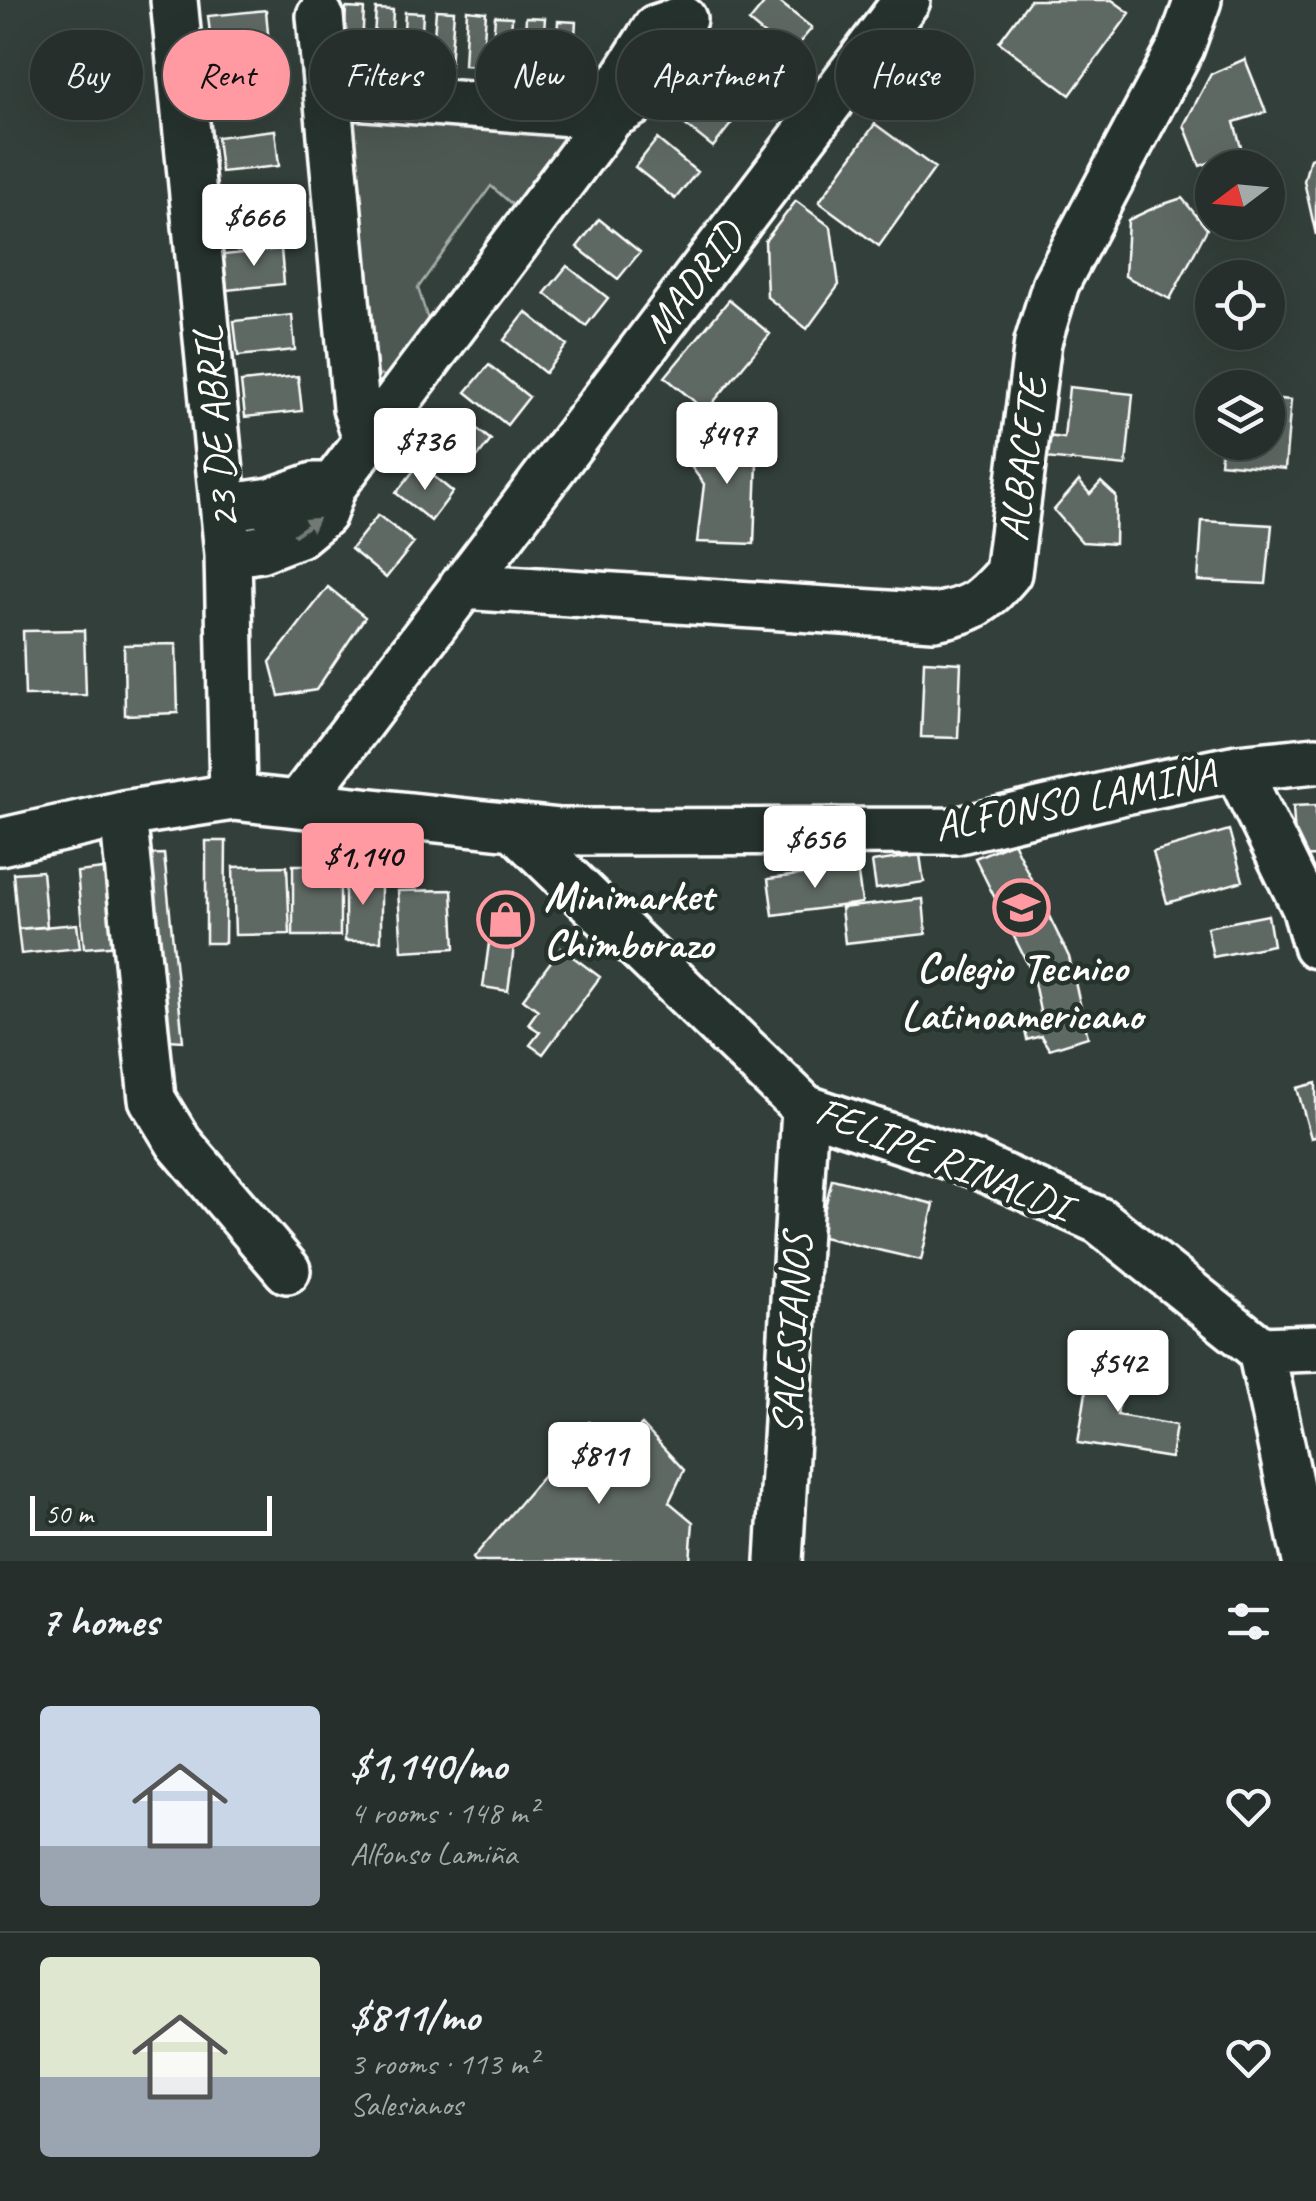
<!DOCTYPE html>
<meta charset="utf-8">
<style>
body{margin:0;font-family:Caveat,sans-serif;background:#2e3734;color:#f1f3f6;height:100vh;display:flex;flex-direction:column;font-size:38px;white-space:nowrap}
*{box-sizing:border-box;margin:0}
p{font-size:32px;color:#a4a9a9}
.icon{flex:none;width:55px;height:55px;fill:none;stroke:currentColor;stroke-width:2;stroke-linecap:round;stroke-linejoin:round}
.map{position:relative;height:1561px;overflow:hidden}
.panel{display:flex;flex-direction:column;background:#262f2c;flex:1}
.panel>*{flex:none}
.hud{position:absolute;left:30px;top:30px;width:1258px;height:90px;display:flex;gap:20px}
.needle{width:65px;rotate:254deg}
.tools{position:absolute;left:1195px;top:150px;display:grid;gap:20px}
.tools a{display:grid;place-items:center;width:90px;height:90px;border-radius:50%;background:#262f2c;box-shadow:0 10px 40px #0002,0 0 0 2px #424a48;font-size:50px}
.scale{position:absolute;left:30px;bottom:25px;width:242px;box-sizing:border-box;padding-left:10px;border:5px solid #fff;border-top:0;font-size:28px;line-height:35px;white-space:nowrap;color:#fff;-webkit-text-stroke:8px #26332d;paint-order:stroke}
.price{position:absolute;translate:-50% -85px;padding:0 22px;border-radius:10px;background:#fff;color:#222;font-size:32px;line-height:65px;filter:drop-shadow(0 2px 5px #0008)}
.price::after{content:'';position:absolute;left:50%;top:60px;width:30px;height:22px;margin-left:-15px;background:inherit;clip-path:polygon(0 0,100% 0,50% 100%)}
.price.selected{background:#ff9aa2;color:#111}
ul{padding:0;list-style:none}
li{display:flex;align-items:center;gap:30px;height:250px;padding:0 40px}
li+li{border-top:2px solid #424a48}
li span{display:grid;place-items:center;flex:none;width:280px;height:200px;border-radius:10px;color:#555}
li>.icon{margin-inline-start:auto}
span .icon{width:120px;height:120px;fill:#fffc;stroke-width:1}
li b{font-size:42px}
h2{display:flex;justify-content:space-between;align-items:center;height:120px;padding:0 40px;font-size:42px}
.pill{padding:0 35px;border-radius:45px;background:#262f2c;box-shadow:0 10px 40px #0002,0 0 0 2px #424a48;font-size:35px;line-height:90px}
.pill.selected{background:#ff9aa2;color:#111}
.map>svg:first-child{display:block}
.green{fill:#4d5853;stroke:#a6aca9;stroke-width:2.5}
.building{fill:#5f6964;stroke:#fff;stroke-width:2.5}
.lines{fill:none;stroke-linecap:round;stroke-linejoin:round}
.minor-casing{stroke:#fff;stroke-width:52}
.minor{stroke:#26332d;stroke-width:45}
.oneway{fill:#727a76}
.labels{text-anchor:middle;dominant-baseline:central;stroke-width:9;stroke-linejoin:round;paint-order:stroke}
.street-label{font-size:42px;fill:#fff;stroke:#26332d}
.poi-label{font-size:42px;font-weight:bold;fill:#fff;stroke:#26332d;text-anchor:start}
</style>
<div class="map">
<svg width="1316" height="1561" viewBox="0 0 1316 1561">
<rect width="100%" height="100%" fill="#333f3a"/>
<filter id="ink" filterUnits="userSpaceOnUse"><feTurbulence type="fractalNoise" baseFrequency=".01" numOctaves="2"/><feDisplacementMap in="SourceGraphic" scale="20" xChannelSelector="R" yChannelSelector="G"/><feConvolveMatrix kernelMatrix="1 2 1 2 8 2 1 2 1" color-interpolation-filters="sRGB"/></filter>
<g filter="url(#ink)">
<!-- green -->
<path class="green" d="M346 111 573 124 515 207 491 186 418 288 428 320 386 376 376 374 365 360Z"/>
<!-- building -->
<path class="building" d="M767 0H777L812 28 789 55 749 22Z
M1030 0H1112L1130 13 1070 95 999 42Z
M346 8 364 9 361 64 343 63Z
M376 9 393 10 390 65 372 63Z
M266 10 269 45 212 51 208 16Z
M436 10 454 11 450 66 432 64Z
M467 10 486 12 482 66 464 65Z
M405 12 423 13 420 67 402 66Z
M495 16 512 17 509 71 491 70Z
M526 17 545 18 541 72 523 71Z
M558 21 576 22 572 76 555 75Z
M732 42 772 74 750 102 709 69Z
M1245 59 1266 112 1234 122 1242 151 1200 166 1184 125 1211 74Z
M263 69 267 104 210 110 206 75Z
M695 87 735 119 713 147 673 115Z
M875 124 935 168 879 246 819 202Z
M275 130 279 166 221 172 217 137Z
M657 139 697 172 675 199 635 167Z
M1316 156V235L1304 181 1310 158Z
M278 194 281 229 224 236 220 201Z
M1182 198 1207 229 1170 299 1125 276 1128 220 1158 206Z
M796 201 831 227 839 285 807 329 767 297 765 241Z
M599 219 640 252 618 279 577 247Z
M281 249 284 284 227 290 223 255Z
M567 266 608 298 586 326 545 293Z
M729 300 770 334 706 411 665 377Z
M526 312 567 345 545 373 504 340Z
M292 315 295 350 238 356 234 321Z
M489 365 529 397 507 425 466 392Z
M298 376 302 411 245 417 241 382Z
M1069 387 1133 394 1126 466 1044 458 1046 436 1064 438Z
M1268 398 1291 400 1285 469 1220 463 1222 442H1268Z
M457 413 491 440 470 467 437 440Z
M712 433 758 435 754 544 697 542 704 484 684 457Z
M419 464 453 492 431 521 396 493Z
M1079 481 1090 494 1101 482 1116 496 1115 544 1082 542 1054 510Z
M378 515 414 543 386 578 351 549Z
M1202 521 1272 525 1266 584 1198 581Z
M328 587 365 617 316 690 279 696 270 662Z
M84 630 86 695 25 696 23 631Z
M176 644 178 713 125 715 124 645Z
M924 661 961 663 958 738 921 737Z
M1316 805V856L1296 857 1293 806Z
M1229 830 1243 881 1167 903 1153 852Z
M206 841H226L225 943H206Z
M1013 842 1069 957 1088 1037 1049 1049 1041 1036 1027 1040 1023 1022 1041 1016 1032 973 975 858Z
M164 854 183 1041 152 1039 139 855Z
M920 855 924 882 876 889 872 862Z
M293 865H340V936H293Z
M287 866 290 934 235 935 233 867Z
M857 867 862 903 773 915 768 879Z
M113 868 120 945 84 948 77 872Z
M42 871 47 927 18 929 13 873Z
M345 876H381V941H345Z
M452 890 455 948 402 951 398 891Z
M923 899 926 934 845 943 841 908Z
M494 907 519 911 508 991 483 987Z
M1268 915 1273 945 1213 957 1207 927Z
M77 924 80 948 21 954 18 929Z
M561 948 600 977 543 1054 530 1045 540 1032 528 1024 538 1010 523 999Z
M1316 1083V1137L1311 1138 1297 1088Z
M832 1179 934 1204 921 1260 818 1236Z
M1092 1354 1126 1359 1117 1415 1176 1425 1171 1458 1078 1443Z
M589 1422 615 1448 642 1425 684 1470 669 1502 693 1522 690 1561H475L473 1558Z"/>
<g class="lines">
<defs>
<path id="minor" d="M174 0 228 554 233 797
M328 94 611 116 632 104
M367 441 611 116 623 80 656 28 683 19
M224 508 271 501 314 486H333
M228 554 260 549 299 534 323 514 333 486 367 441 356 408 320 16
M462 586 934 617C973 610 982 603 1008 573L1038 342 1056 283 1181 47 1198 0
M1237 768 1305 907 1316 945
M299 803 907 0
M123 814 152 1099 179 1143 287 1270
M515 828 805 1108 976 1165 1100 1221 1261 1350 1316 1348
M0 842 123 814 233 797 560 832 955 831 1129 790 1237 768 1316 760
M1261 1350 1306 1561
M779 1561 805 1108"/>
</defs>
<!-- minor casing -->
<use href="#minor" class="minor-casing"/>
<!-- minor -->
<use href="#minor" class="minor"/>
</g>
<!-- one-way arrows -->
<defs><path id="oneway-solid" d="M-6-.8H1V-3.2L6.5 0L1 3.2V.8H-6Z" transform="scale(2.5)"/></defs>
<use class="oneway" href="#oneway-solid" transform="translate(306 527) rotate(-35)"/>
</g>
<!-- icons -->
<defs>
<symbol id="school-ring" viewBox="-11 -11 22 22"><circle r="9.5" fill="#26332d" stroke="#ff9aa2" stroke-width="1.5"/><path d="M0-5L7-2L0 1L-7-2ZM-4 1L0 2.5L4 1V4Q0 6-4 4Z" fill="#ff9aa2"/></symbol>
<symbol id="shop-ring" viewBox="-11 -11 22 22"><circle r="9.5" fill="#26332d" stroke="#ff9aa2" stroke-width="1.5"/><path d="M-5-2.5h2.3a2.7 3.5 0 0 1 5.4 0H5L5.5 6h-11ZM-1.5-2.5h3a1.5 2.3 0 0 0-3 0Z" fill="#ff9aa2"/></symbol>
</defs>
<g fill-rule="evenodd">
<use href="#school-ring" x="990" y="876" width="63" height="63"/>
<use href="#shop-ring" x="474" y="888" width="63" height="63"/>
</g>
<g class="labels">
<!-- street labels -->
<g class="street-label">
<text transform="translate(693 282) rotate(-53)">MADRID</text>
<text transform="translate(216 428) rotate(-95)">23 DE ABRIL</text>
<text transform="translate(1023 459) rotate(-83)">ALBACETE</text>
<text transform="translate(1075 800) rotate(-11)">ALFONSO LAMIÑA</text>
<text transform="translate(943 1159) rotate(22)">FELIPE RINALDI</text>
<text transform="translate(792 1334) rotate(-87)">SALESIANOS</text>
</g>
<!-- poi labels -->
<g class="poi-label">
<text x="544" y="896">Minimarket<tspan x="544" dy="48">Chimborazo</tspan></text>
<text x="1022" y="967" text-anchor="middle">Colegio Tecnico<tspan x="1022" dy="48">Latinoamericano</tspan></text>
</g>
</g>
</svg>
<div class="tools">
<a><svg class="needle" viewBox="-14 -14 28 28"><path d="M0-13l5 13h-10z" fill="#e53935"/><path d="M0 13l5-13h-10z" fill="#a4a9a9"/></svg></a>
<a><svg class="icon" aria-label="locate" viewBox="0 0 24 24"><circle cx="12" cy="12" r="6"/><path d="M12 2v4M12 18v4M2 12h4M18 12h4"/></svg></a>
<a><svg class="icon" aria-label="layers" viewBox="0 0 24 24"><path d="M12 4l9 5-9 5-9-5zM3 14l9 5 9-5"/></svg></a>
</div>
<div class="scale">50 m</div>
<b class="price" style="left:254px;top:269px">$666</b>
<b class="price" style="left:727px;top:487px">$497</b>
<b class="price" style="left:425px;top:493px">$736</b>
<b class="price" style="left:815px;top:891px">$656</b>
<b class="price selected" style="left:363px;top:908px">$1,140</b>
<b class="price" style="left:1118px;top:1415px">$542</b>
<b class="price" style="left:599px;top:1507px">$811</b>
<div class="hud">
<a class="pill">Buy</a>
<a class="pill selected">Rent</a>
<a class="pill">Filters</a>
<a class="pill">New</a>
<a class="pill">Apartment</a>
<a class="pill">House</a>
</div>
</div>
<section class="panel">
<h2>7 homes<svg class="icon" aria-label="filters" viewBox="0 0 24 24"><path d="M4 7h16M4 17h16"/><circle cx="9" cy="7" r="2"/><circle cx="15" cy="17" r="2"/></svg></h2>
<ul>
<li><span style="background:linear-gradient(#c9d6e8 70%,#9aa5b1 0)"><svg class="icon" aria-label="home" viewBox="0 0 24 24"><path d="M3 11l9-7 9 7M6 9v11h12V9"/></svg></span><div><b>$1,140/mo</b><p>4 rooms · 148 m²</p><p>Alfonso Lamiña</p></div><svg class="icon" aria-label="heart" viewBox="0 0 24 24"><path d="M12 20l-8-8c-3-5 5-10 8-4 3-6 11-1 8 4z"/></svg></li>
<li><span style="background:linear-gradient(#dfe7d0 60%,#9aa5b1 0)"><svg class="icon" aria-label="home" viewBox="0 0 24 24"><path d="M3 11l9-7 9 7M6 9v11h12V9"/></svg></span><div><b>$811/mo</b><p>3 rooms · 113 m²</p><p>Salesianos</p></div><svg class="icon" aria-label="heart" viewBox="0 0 24 24"><path d="M12 20l-8-8c-3-5 5-10 8-4 3-6 11-1 8 4z"/></svg></li>
</ul>
</section>
